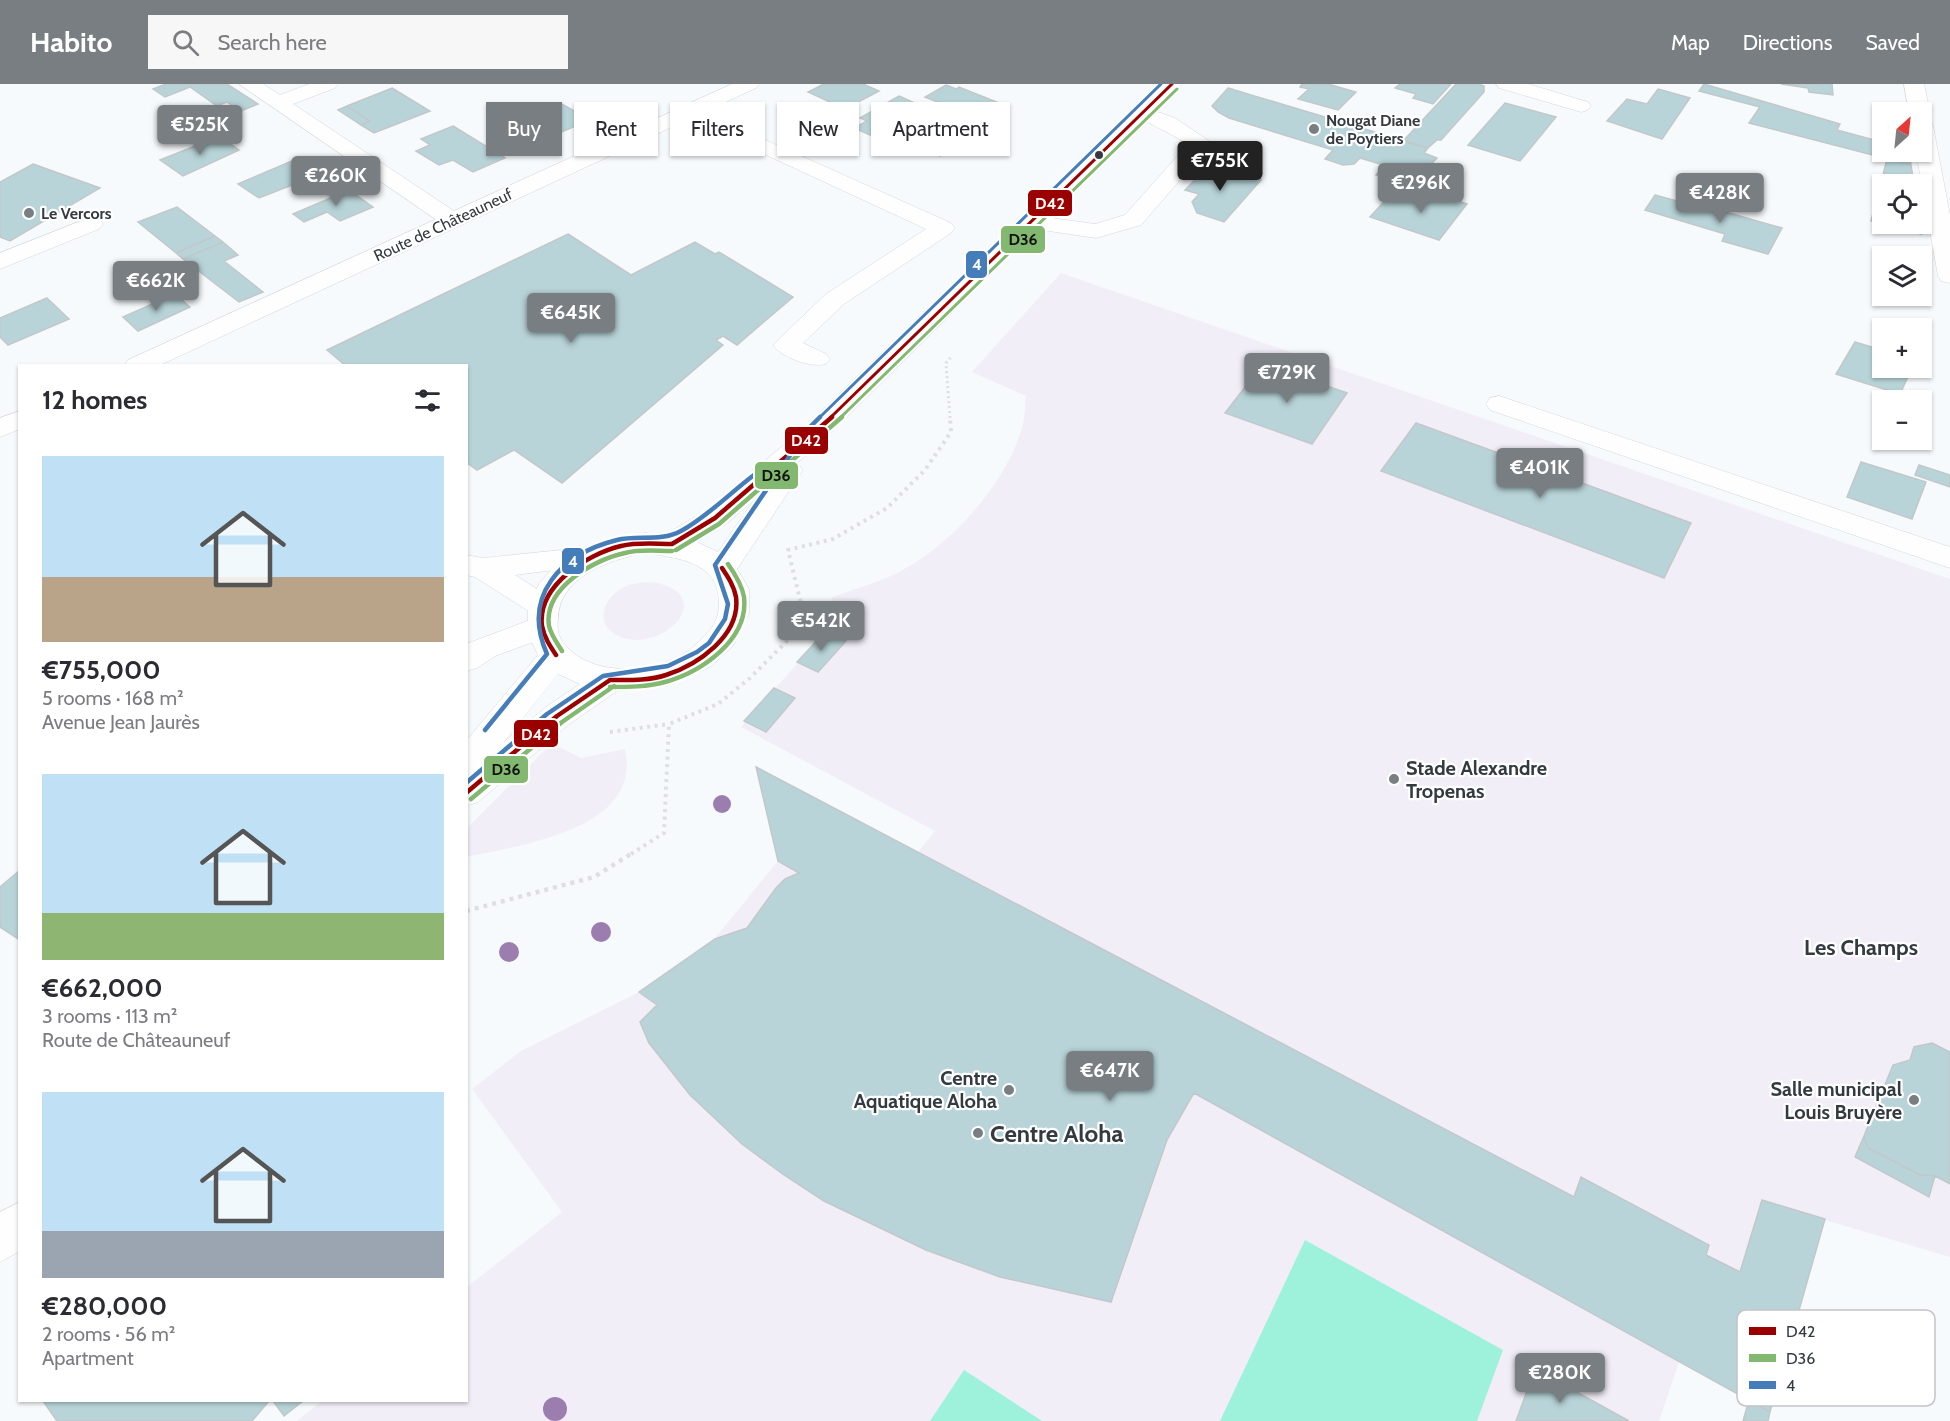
<!DOCTYPE html>
<meta charset="utf-8">
<style>
body{margin:0;font-family:Cabin,sans-serif;background:#f7f7f7;color:#2b2b33;height:100vh;display:flex;flex-direction:column;font-size:22px;white-space:nowrap}
*{box-sizing:border-box;margin:0}
p{font-size:20px;color:#7c7c81}
.icon{flex:none;width:33px;height:33px;fill:none;stroke:currentColor;stroke-width:2;stroke-linecap:round;stroke-linejoin:round}
.map{position:relative;flex:1;overflow:hidden}
.panel{position:absolute;left:18px;top:280px;width:450px;height:1038px;display:flex;flex-direction:column;background:#fff;border-radius:0px;box-shadow:0 2px 4px #0004}
.panel>*{flex:none}
.banner{position:absolute;left:486px;top:18px;width:570px;height:54px;display:flex;gap:12px}
.needle{width:39px;rotate:27deg}
.fabs{position:absolute;left:1872px;top:18px;display:grid;gap:12px}
.fabs a{display:grid;place-items:center;width:60px;height:60px;border-radius:0px;background:#fff;box-shadow:0 2px 4px #0004;font-size:30px}
.price{position:absolute;translate:-50% -51px;padding:0 14px;border-radius:6px;background:#787e82;color:#fff;font-size:20px;line-height:39px;filter:drop-shadow(0 2px 3px #0008)}
.price::after{content:'';position:absolute;left:50%;top:36px;width:18px;height:14px;margin-left:-9px;background:inherit;clip-path:polygon(0 0,100% 0,50% 100%)}
.price.current{background:#222;color:#fff}
ul{padding:0;list-style:none}
li{display:grid;align-content:center;gap:12px;height:318px;padding:0 24px}
li span{display:grid;place-items:center;height:186px;border-radius:0px;color:#555}
li>.icon{margin-inline-start:auto}
span .icon{width:108px;height:108px;fill:#fffc;stroke-width:1}
li b{font-size:26px}
h2{display:flex;justify-content:space-between;align-items:center;height:72px;padding:0 24px;font-size:26px}
.tag{padding:0 21px;border-radius:0px;background:#fff;box-shadow:0 2px 4px #0004;font-size:21px;line-height:54px}
.tag.current{background:#787e82;color:#fff}
header{display:flex;align-items:center;gap:36px;box-sizing:border-box;height:84px;padding:0 30px;background:#787e82;color:#fff}
header strong{font-size:28px}
nav{display:flex;gap:33px;margin-inline-start:auto;font-size:21px}
.search{width:420px;height:54px;background:#f7f7f7;display:flex;align-items:center;gap:15px;box-sizing:border-box;padding:0 21px;border-radius:0px;color:#7c7c81;font-size:22px}
.map>svg:first-child{display:block}
.green{fill:#f2eef8}
.water{fill:#9ef1da}
.building{fill:#b8d4d8;stroke:#c2c8ca;stroke-width:1.5}
.lines{fill:none;stroke-linecap:round;stroke-linejoin:round}
.minor-casing{stroke:#d3d8dc;stroke-width:1}
.major-casing{stroke:#d3d8dc;stroke-width:1}
.path-far2{stroke:#dedfe0;stroke-width:3;stroke-dasharray:2 3;stroke-linecap:butt}
.path-far1{stroke:#dedfe0;stroke-width:4;stroke-dasharray:3 4.5;stroke-linecap:butt}
.path{stroke:#dedfe0;stroke-width:4.5;stroke-dasharray:4 5;stroke-linecap:butt}
.minor{fill:#fefeff;fill-rule:evenodd}
.major{fill:#fefeff;fill-rule:evenodd}
.bus-1-far1-casing{stroke:#fff;stroke-width:6}
.bus-1-casing{stroke:#fff;stroke-width:9}
.bus-2-far1-casing{stroke:#fff;stroke-width:6}
.bus-2-casing{stroke:#fff;stroke-width:9}
.bus-3-far1-casing{stroke:#fff;stroke-width:6}
.bus-3-casing{stroke:#fff;stroke-width:9}
.bus-1-far1{stroke:#9b0000;stroke-width:3}
.bus-1{stroke:#9b0000;stroke-width:4.5}
.bus-2-far1{stroke:#82b870;stroke-width:3}
.bus-2{stroke:#82b870;stroke-width:4.5}
.bus-3-far1{stroke:#457dbb;stroke-width:3}
.bus-3{stroke:#457dbb;stroke-width:4.5}
.tree{fill:#9c7daf}
.poi-dot{fill:#787e82;stroke:#fff;stroke-width:2}
.bus-dot{fill:#333b41;stroke:#fff;stroke-width:2}
.labels{text-anchor:middle;dominant-baseline:central;stroke-width:4.5;stroke-linejoin:round;paint-order:stroke}
.far-poi-label{font-size:16px;font-weight:bold;fill:#333b41;stroke:#fff;text-anchor:start}
.far-street-label{font-size:16px;fill:#333b41;stroke:#fff}
.poi-label{font-size:20px;font-weight:bold;fill:#333b41;stroke:#fff;text-anchor:end}
.quarter-label{font-size:22px;font-weight:bold;fill:#333b41;stroke:#fff}
.near-poi-label{font-size:24px;font-weight:bold;fill:#333b41;stroke:#fff;text-anchor:start}
.key{fill:#fff;stroke:#c2c4c6;stroke-width:1.5}
.key-label{font-size:16px;fill:#333b41}
.line-badge{stroke:#fff;stroke-width:2}
.badge-label{font-size:16px;text-anchor:middle;font-weight:bold;fill:#fff}
.pale-badge-label{font-size:16px;text-anchor:middle;font-weight:bold;fill:#111}
</style>
<header>
<strong>Habito</strong>
<div class="search"><svg class="icon" aria-label="search" viewBox="0 0 24 24"><circle cx="10" cy="10" r="6"/><path d="M15 15l6 6"/></svg>Search here</div>
<nav><a>Map</a><a>Directions</a><a>Saved</a></nav>
</header>
<div class="map">
<svg width="1950" height="1337" viewBox="0 0 1950 1337">
<rect width="100%" height="100%" fill="#f7fafc"/>
<!-- green -->
<path class="green" d="M1061 189 1950 495V1173L1825 1136 1770 1328 1679 1278 1659 1337H297L322 1317H466L467 1203 562 1128 472 1005 521 967 639 908 715 854 778 777 756 683 918 768 935 747 741 643 825 548 832 513C852 506 873 500 893 491 948 465 1005 402 1022 344 1025 334 1025 322 1026 312L972 288Z
M653 498C722 511 660 574 616 551 594 538 604 514 622 504 631 499 643 498 653 498Z
M552 659 581 674 625 665C643 746 520 761 467 773V744Z"/>
<!-- water -->
<path class="water" d="M1305 1156 1503 1266 1477 1337H1220Z
M964 1286 1042 1337H930Z"/>
<!-- building -->
<path class="building" d="M166 0H227L258 20 241 27 227 18 217 22 190 3 165 13 153 5Z
M824 0H863L879 7 845 25 808 8Z
M1302 0H1328L1356 8 1338 26 1298 15 1309 5 1300 3Z
M1400 0H1451L1433 20 1413 14 1416 10 1395 4Z
M1456 0H1478L1484 2V8L1441 56H1437L1428 64 1403 57Z
M1704 0 1840 40 1837 46 1882 58V68H1909L1911 81 1749 39 1760 23 1699 7Z
M1781 0H1832L1833 11 1809 8 1808 4Z
M946 1 956 5 959 3 1009 23 986 37 925 13Z
M392 4 430 27 374 49 361 41 370 37 347 22Z
M1228 4 1428 64 1424 69 1437 74 1420 92 1360 74 1354 80 1343 81 1325 75 1333 66 1229 34 1218 28 1212 22Z
M1658 5 1690 14 1662 55 1607 37 1627 15 1647 20Z
M899 12 928 25 939 18 985 37 979 41 987 45 940 72 912 60 902 65 854 44 867 37 860 34Z
M560 19 590 36 557 50 525 34Z
M1505 19 1556 33 1520 77 1468 61Z
M347 22 370 37 361 41 338 26Z
M453 42 505 74 473 88 453 76 439 81 416 67 430 61 421 55Z
M220 52 239 66 183 92 160 76Z
M301 73 323 89 259 114 238 100Z
M1887 75 1911 81 1914 100H1882V140H1919L1921 150 1871 137Z
M33 80 100 104 10 157 0 153V98Z
M1385 81 1420 92 1411 102 1376 91Z
M1208 82 1261 96 1224 138 1197 129 1192 118 1199 110 1185 106Z
M349 106 373 123 340 137 327 128 304 138 293 130Z
M1432 109 1467 120 1439 156 1370 133 1390 111 1422 120Z
M1655 111 1717 128 1719 126 1782 144 1768 170 1722 157 1725 150 1645 126Z
M177 123 215 152 176 169 138 138Z
M568 150 631 191 695 158 715 170 719 168 793 213 737 261 723 252 716 256 723 261 562 399 514 366 477 386 466 378V282H346L327 266Z
M215 152 223 158 183 175 176 169Z
M223 158 238 171 224 177 263 208 239 218 183 175Z
M175 210 190 223 138 247 123 233Z
M47 214 69 235 8 261 0 253V234Z
M1855 258 1882 266V284H1912L1900 310 1836 290Z
M1263 280 1347 309 1312 360 1225 329Z
M1416 339 1534 382 1542 370 1570 380 1563 392 1691 439 1664 494 1381 387Z
M1861 378 1926 398 1912 435 1847 413Z
M1919 381 1950 391V403L1915 391Z
M825 548 846 557 818 588 797 578Z
M774 604 795 614 766 648 744 637Z
M756 683 1574 1113 1581 1093 1709 1161 1706 1171 1740 1188 1762 1116 1825 1135 1770 1328 1194 1009 1167 1056 1111 1218 1000 1193 926 1166 824 1117 784 1091 742 1060 690 1011 649 959 640 938 657 921 639 908 715 855 747 844 776 804 785 795 799 789 778 777Z
M20 786V856L0 843V803Z
M1932 959 1950 968V1100L1935 1092 1920 1091 1868 1064 1864 1052 1893 981 1910 976 1914 963Z
M1864 1052 1868 1064 1920 1091 1935 1092 1929 1113 1855 1073Z
M1535 1285 1629 1337H1516Z
M1749 1316 1770 1328 1768 1337H1743Z
M43 1317H269L252 1337H57Z
M273 1317H303L284 1332Z"/>
<g class="lines">
<defs>
<path id="minor" d="M239 0H263L280 11 309 0H338L335 4 293 20 460 131 464 136 460 141H444Z
M1496 0H1528L1588 18 1591 22 1588 26 1581 28 1499 4Z
M1904 0H1924L1930 28 1926 32 1922 34V28H1909Z
M689 22 951 139 955 144 951 149 844 220 803 259 826 270 830 275 826 280C811 284 782 274 773 261L826 210 926 145 682 32 678 28 682 24Z
M1143 23 1175 34 1212 59 1141 141 1096 154 1022 143 1018 138 1022 133 1030 131 1095 140 1125 131 1188 60C1179 54 1135 32 1132 29L1136 25Z
M1922 36 1930 37 1933 42 1950 131V199L1941 197 1938 192 1916 68H1922Z
M91 133 99 135 103 140 99 145 0 185V169Z
M1499 312 1950 463V484L1490 326 1486 320 1490 314Z
M591 463 601 466 606 473 601 480 515 491 554 516 558 524 554 532 547 534 553 535 557 543 553 551 495 572 477 584 466 587V560L538 533 475 493 466 491V471L483 474Z"/>
<path id="major" d="M732 0H759L756 4 158 282H124L128 276Z
M1160 0H1182L824 356 797 379 803 386 737 485 749 505V529L733 562 710 583 667 602 617 607 568 641 478 718 466 722V657L538 571 528 550V524L539 500 550 487 565 476 600 460 645 449 663 452 705 427 804 344ZM754 416 718 468 697 458 725 441ZM645 469C677 474 719 477 719 519 719 531 715 543 705 551 700 556 694 563 688 567 654 590 589 595 562 557 558 551 557 543 558 535 559 492 609 476 645 469ZM558 590 580 600 546 623 503 659Z
M20 327V345L0 353V334Z
M20 1118V1167L0 1178V1128Z"/>
</defs>
<!-- minor casing -->
<use href="#minor" class="minor-casing"/>
<!-- major casing -->
<use href="#major" class="major-casing"/>
<!-- path-far2 -->
<path class="path-far2" d="M950 334 946 279 952 272"/>
<!-- path-far1 -->
<path class="path-far1" d="M610 648 669 640
M631 770 664 749 669 640 718 620 750 594 788 556 802 524 788 466 833 455 887 424 925 386 951 348 950 333"/>
<!-- path -->
<path class="path" d="M466 827 594 793 634 768"/>
<!-- minor -->
<use href="#minor" class="minor"/>
<!-- major -->
<use href="#major" class="major"/>
<defs>
<path id="bus-1-far1" d="M830 334 1172 0"/>
<path id="bus-1" d="M672 460 715 434 832 333
M556 571C550 562 544 553 542 542 537 502 587 470 621 462 638 458 655 460 672 460
M610 596C628 596 648 597 666 591 697 581 741 552 736 513 734 502 728 493 722 484
M466 709 557 632 610 596"/>
<path id="bus-2-far1" d="M840 334 1177 5"/>
<path id="bus-2" d="M676 466 719 440 842 333
M562 567C557 559 551 551 549 542 543 504 595 475 625 469 640 465 656 467 672 467
M610 603C628 603 647 603 665 598 701 588 749 556 744 513 742 501 735 490 728 480
M471 715 562 638 614 602"/>
<path id="bus-3-far1" d="M819 334 1161 0"/>
<path id="bus-3" d="M485 646 547 570C521 512 561 470 617 456 637 451 661 458 681 447 707 433 730 409 754 391
M466 699 547 630 603 592 668 582 697 568 709 559 725 535 728 520 715 481 808 345 820 333"/>
</defs>
<!-- bus-1-far1 casing -->
<use href="#bus-1-far1" class="bus-1-far1-casing"/>
<!-- bus-1 casing -->
<use href="#bus-1" class="bus-1-casing"/>
<!-- bus-2-far1 casing -->
<use href="#bus-2-far1" class="bus-2-far1-casing"/>
<!-- bus-2 casing -->
<use href="#bus-2" class="bus-2-casing"/>
<!-- bus-3-far1 casing -->
<use href="#bus-3-far1" class="bus-3-far1-casing"/>
<!-- bus-3 casing -->
<use href="#bus-3" class="bus-3-casing"/>
<!-- bus-1-far1 -->
<use href="#bus-1-far1" class="bus-1-far1"/>
<!-- bus-1 -->
<use href="#bus-1" class="bus-1"/>
<!-- bus-2-far1 -->
<use href="#bus-2-far1" class="bus-2-far1"/>
<!-- bus-2 -->
<use href="#bus-2" class="bus-2"/>
<!-- bus-3-far1 -->
<use href="#bus-3-far1" class="bus-3-far1"/>
<!-- bus-3 -->
<use href="#bus-3" class="bus-3"/>
</g>
<!-- trees -->
<g class="tree">
<circle cx="722" cy="720" r="9"/>
<circle cx="601" cy="848" r="10"/>
<circle cx="509" cy="868" r="10"/>
<circle cx="555" cy="1325" r="12"/>
</g>
<!-- markers -->
<g class="poi-dot">
<circle cx="1314" cy="45" r="6"/>
<circle cx="29" cy="129" r="6"/>
<circle cx="1394" cy="695" r="6"/>
<circle cx="1009" cy="1006" r="6"/>
<circle cx="1914" cy="1016" r="6"/>
<circle cx="978" cy="1049" r="6"/>
</g>
<circle class="bus-dot" cx="1099" cy="71" r="5"/>
<g class="labels">
<!-- far-poi labels -->
<g class="far-poi-label">
<text x="1326" y="36">Nougat Diane<tspan x="1326" dy="18">de Poytiers</tspan></text>
<text x="41" y="129">Le Vercors</text>
</g>
<!-- far-street labels -->
<g class="far-street-label">
<text transform="translate(443 141) rotate(-25)">Route de Châteauneuf</text>
</g>
<!-- poi labels -->
<g class="poi-label">
<text x="1406" y="684" text-anchor="start">Stade Alexandre<tspan x="1406" dy="23">Tropenas</tspan></text>
<text x="997" y="994">Centre<tspan x="997" dy="23">Aquatique Aloha</tspan></text>
<text x="1902" y="1005">Salle municipal<tspan x="1902" dy="23">Louis Bruyère</tspan></text>
</g>
<!-- quarter labels -->
<g class="quarter-label">
<text x="1861" y="863">Les Champs</text>
</g>
<!-- near-poi labels -->
<g class="near-poi-label">
<text x="990" y="1049">Centre Aloha</text>
</g>
</g>
<!-- legend -->
<rect x="1737" y="1226" width="198" height="96" rx="9" class="key"/>
<rect x="1749" y="1243" width="27" height="8" fill="#9b0000"/>
<rect x="1749" y="1270" width="27" height="8" fill="#82b870"/>
<rect x="1749" y="1297" width="27" height="8" fill="#457dbb"/>
<g class="key-label">
<text x="1786" y="1253">D42</text>
<text x="1786" y="1280">D36</text>
<text x="1786" y="1307">4</text>
</g>
<g class="line-badge">
<rect x="1027" y="105" width="46" height="28" rx="6" fill="#9b0000"/>
<rect x="1000" y="141" width="46" height="29" rx="6" fill="#82b870"/>
<rect x="965" y="166" width="23" height="29" rx="6" fill="#457dbb"/>
<rect x="784" y="342" width="45" height="29" rx="6" fill="#9b0000"/>
<rect x="754" y="377" width="45" height="29" rx="6" fill="#82b870"/>
<rect x="561" y="463" width="24" height="28" rx="6" fill="#457dbb"/>
<rect x="513" y="635" width="46" height="29" rx="6" fill="#9b0000"/>
<rect x="483" y="671" width="46" height="29" rx="6" fill="#82b870"/>
</g>
<g class="badge-label">
<text x="1050" y="125">D42</text>
<text x="977" y="186">4</text>
<text x="806" y="362">D42</text>
<text x="573" y="483">4</text>
<text x="536" y="656">D42</text>
</g>
<g class="pale-badge-label">
<text x="1023" y="161">D36</text>
<text x="776" y="397">D36</text>
<text x="506" y="691">D36</text>
</g>
</svg>
<div class="fabs">
<a><svg class="needle" viewBox="-14 -14 28 28"><path d="M0-13l5 13h-10z" fill="#e53935"/><path d="M0 13l5-13h-10z" fill="#7c7c81"/></svg></a>
<a><svg class="icon" aria-label="locate" viewBox="0 0 24 24"><circle cx="12" cy="12" r="6"/><path d="M12 2v4M12 18v4M2 12h4M18 12h4"/></svg></a>
<a><svg class="icon" aria-label="layers" viewBox="0 0 24 24"><path d="M12 4l9 5-9 5-9-5zM3 14l9 5 9-5"/></svg></a>
<a>+</a>
<a>−</a>
</div>
<b class="price" style="left:200px;top:72px">€525K</b>
<b class="price current" style="left:1220px;top:108px">€755K</b>
<b class="price" style="left:336px;top:123px">€260K</b>
<b class="price" style="left:1421px;top:130px">€296K</b>
<b class="price" style="left:1720px;top:140px">€428K</b>
<b class="price" style="left:156px;top:228px">€662K</b>
<b class="price" style="left:571px;top:260px">€645K</b>
<b class="price" style="left:1287px;top:320px">€729K</b>
<b class="price" style="left:1540px;top:415px">€401K</b>
<b class="price" style="left:821px;top:568px">€542K</b>
<b class="price" style="left:1110px;top:1018px">€647K</b>
<b class="price" style="left:1560px;top:1320px">€280K</b>
<div class="banner">
<a class="tag current">Buy</a>
<a class="tag">Rent</a>
<a class="tag">Filters</a>
<a class="tag">New</a>
<a class="tag">Apartment</a>
</div>
<section class="panel">
<h2>12 homes<svg class="icon" aria-label="filters" viewBox="0 0 24 24"><path d="M4 7h16M4 17h16"/><circle cx="9" cy="7" r="2"/><circle cx="15" cy="17" r="2"/></svg></h2>
<ul>
<li><span style="background:linear-gradient(#bfe0f5 65%,#b9a48a 0)"><svg class="icon" aria-label="home" viewBox="0 0 24 24"><path d="M3 11l9-7 9 7M6 9v11h12V9"/></svg></span><div><b>€755,000</b><p>5 rooms · 168 m²</p><p>Avenue Jean Jaurès</p></div></li>
<li><span style="background:linear-gradient(#bfe0f5 75%,#8fb573 0)"><svg class="icon" aria-label="home" viewBox="0 0 24 24"><path d="M3 11l9-7 9 7M6 9v11h12V9"/></svg></span><div><b>€662,000</b><p>3 rooms · 113 m²</p><p>Route de Châteauneuf</p></div></li>
<li><span style="background:linear-gradient(#bfe0f5 75%,#9aa5b1 0)"><svg class="icon" aria-label="home" viewBox="0 0 24 24"><path d="M3 11l9-7 9 7M6 9v11h12V9"/></svg></span><div><b>€280,000</b><p>2 rooms · 56 m²</p><p>Apartment</p></div></li>
</ul>
</section>
</div>
